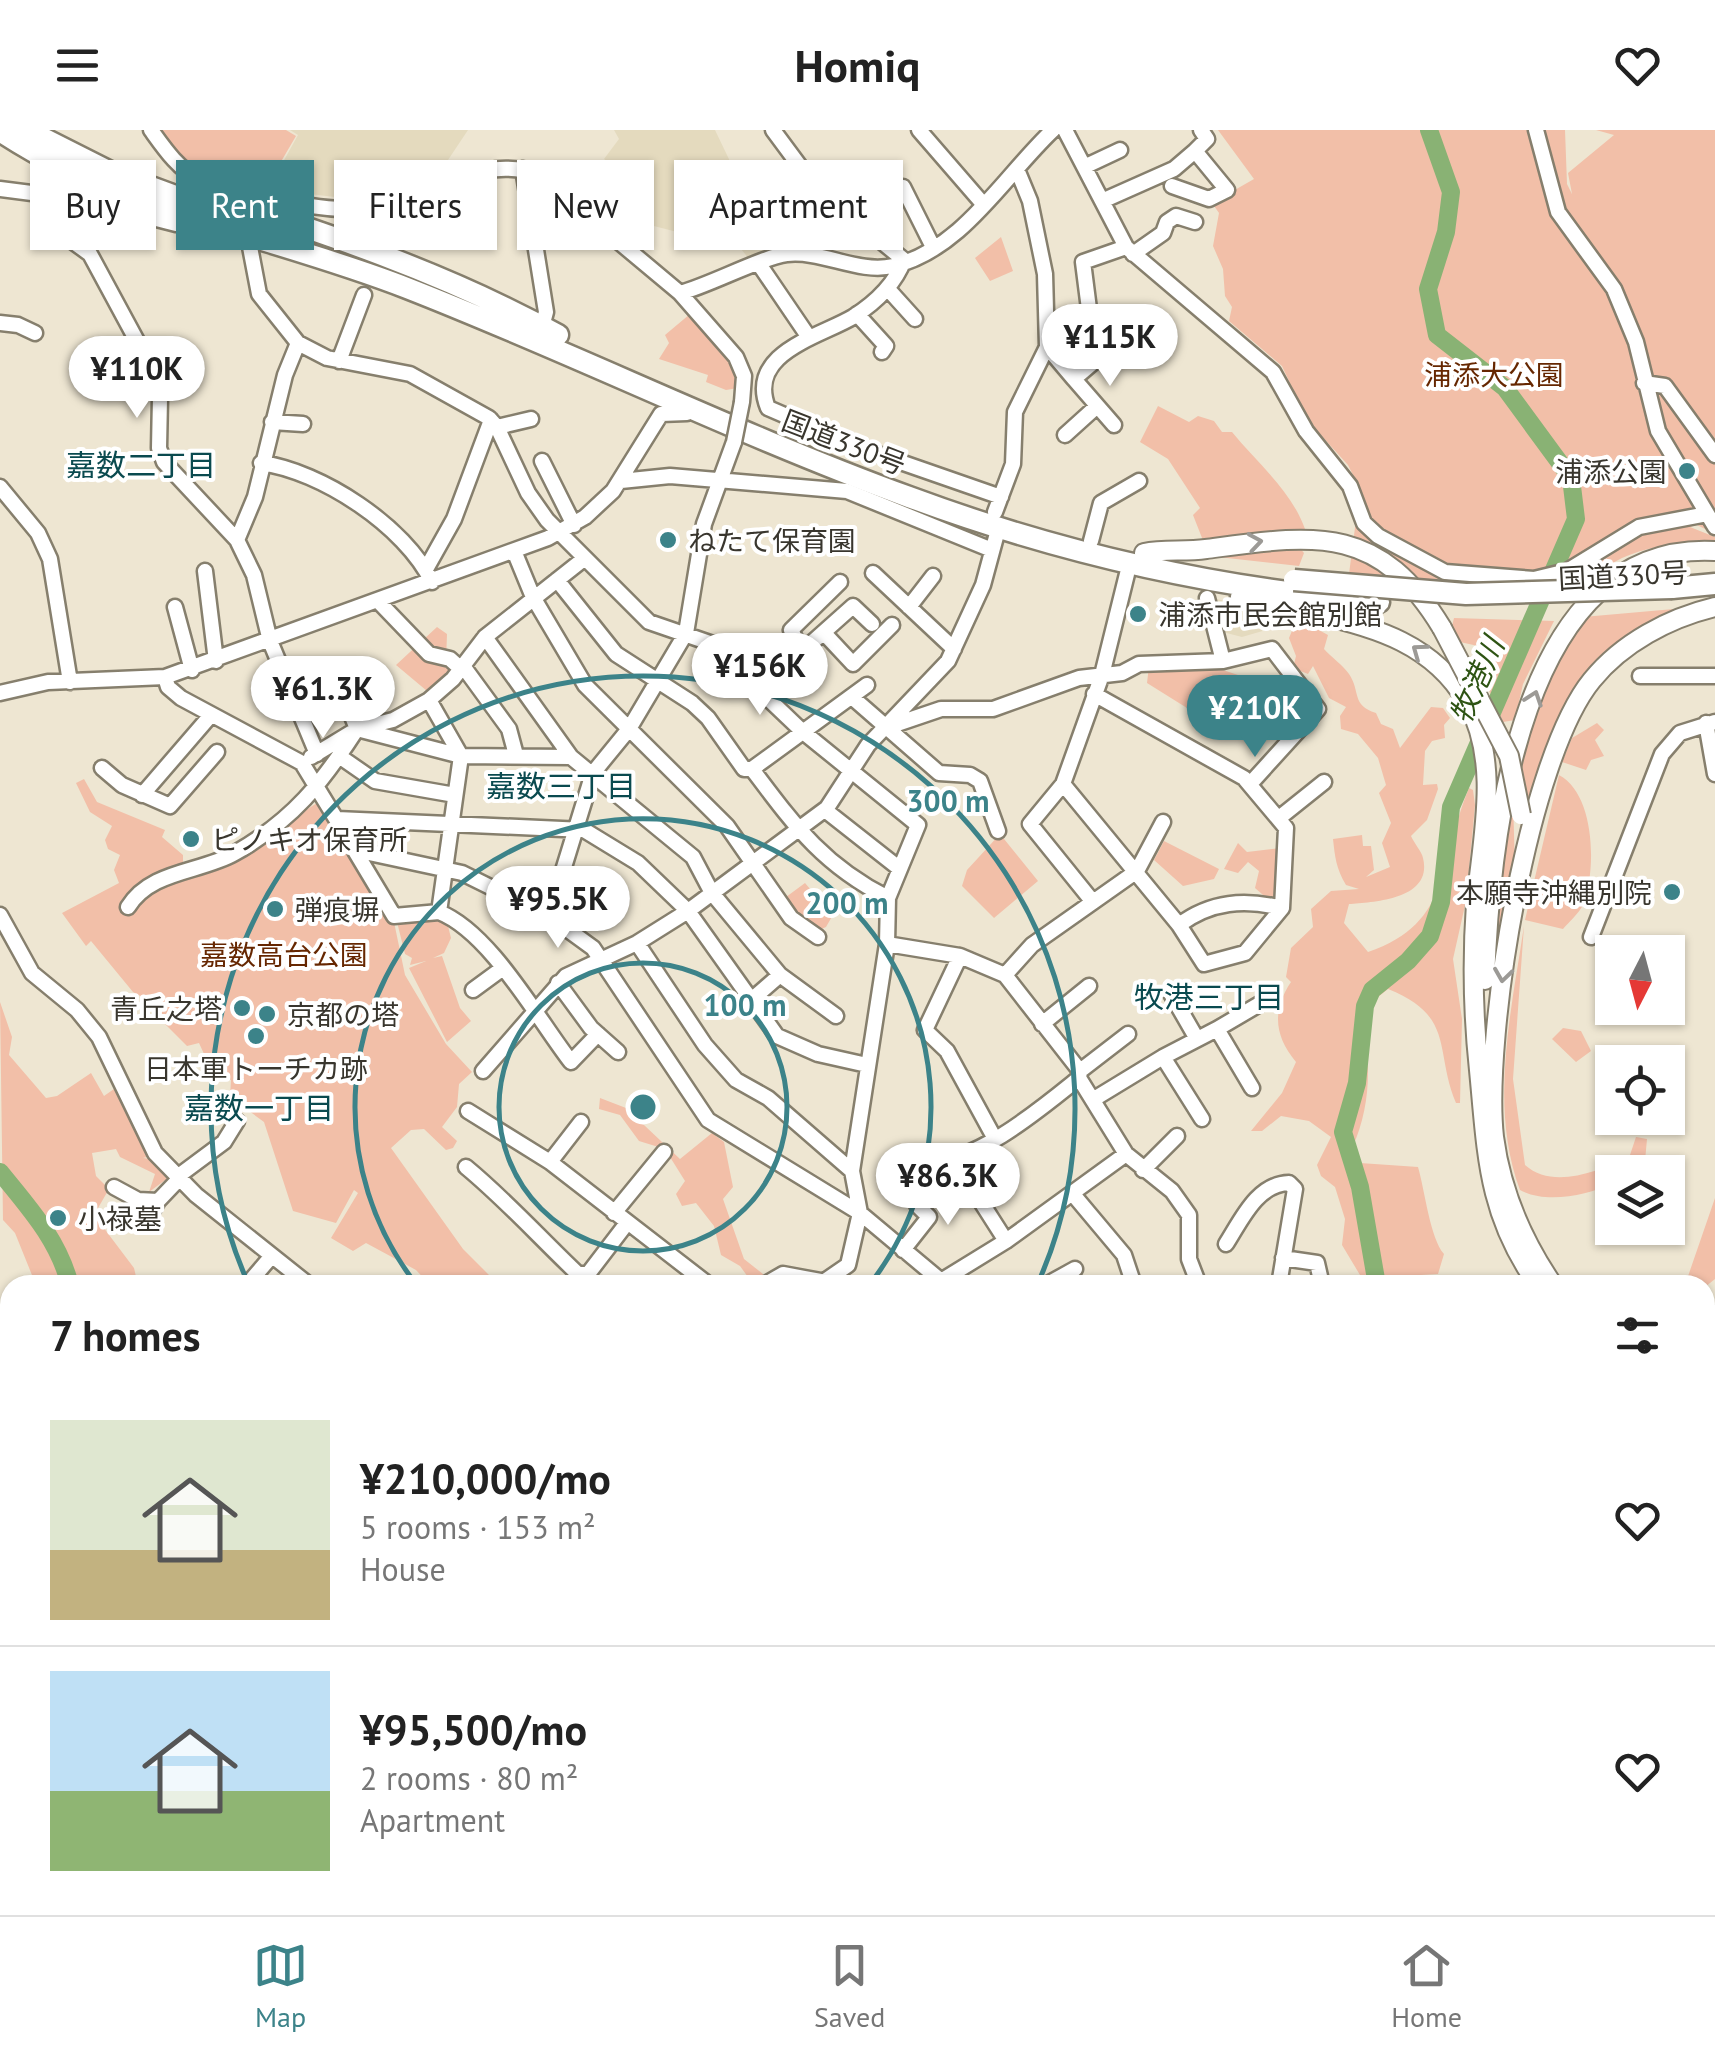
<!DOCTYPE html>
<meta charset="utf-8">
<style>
body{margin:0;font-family:"PT Sans","Noto Sans JP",sans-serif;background:#f6f6f6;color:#222;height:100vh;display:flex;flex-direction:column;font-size:38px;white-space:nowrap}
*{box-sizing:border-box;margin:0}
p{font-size:32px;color:#767676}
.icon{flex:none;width:55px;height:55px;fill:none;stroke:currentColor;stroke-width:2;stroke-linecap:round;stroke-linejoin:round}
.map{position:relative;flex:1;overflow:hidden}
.side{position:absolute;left:0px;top:1145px;width:1715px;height:640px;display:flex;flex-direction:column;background:#fff;border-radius:30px 30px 0 0;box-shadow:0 2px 8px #0004}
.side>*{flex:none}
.hud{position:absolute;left:30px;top:30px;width:1000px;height:90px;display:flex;gap:20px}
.needle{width:65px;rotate:186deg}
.fabs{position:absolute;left:1595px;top:805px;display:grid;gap:20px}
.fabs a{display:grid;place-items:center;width:90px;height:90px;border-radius:0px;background:#fff;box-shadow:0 2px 8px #0004;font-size:50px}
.price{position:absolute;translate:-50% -85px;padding:0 22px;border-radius:35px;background:#fff;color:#222;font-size:32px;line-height:65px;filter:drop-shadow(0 2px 5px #0008)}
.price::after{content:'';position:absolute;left:50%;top:60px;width:30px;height:22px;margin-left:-15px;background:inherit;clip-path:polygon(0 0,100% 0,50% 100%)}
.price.on{background:#3c8389;color:#fff}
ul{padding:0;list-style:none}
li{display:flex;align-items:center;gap:30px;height:250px;padding:0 50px}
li+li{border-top:2px solid #e0e0e0}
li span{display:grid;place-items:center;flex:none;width:280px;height:200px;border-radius:0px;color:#555}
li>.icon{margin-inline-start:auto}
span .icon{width:120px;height:120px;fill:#fffc;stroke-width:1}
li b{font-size:42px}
h2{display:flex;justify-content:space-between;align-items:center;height:120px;padding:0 50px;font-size:42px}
.pill{padding:0 35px;border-radius:0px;background:#fff;box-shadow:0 2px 8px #0004;font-size:35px;line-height:90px}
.pill.on{background:#3c8389;color:#fff}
header{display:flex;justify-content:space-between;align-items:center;height:130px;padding:0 50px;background:#fff;font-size:45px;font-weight:700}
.menu{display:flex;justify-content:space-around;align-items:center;height:140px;border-top:2px solid #e0e0e0;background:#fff;font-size:28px;color:#767676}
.menu a{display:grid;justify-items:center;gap:5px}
.menu .on{color:#3c8389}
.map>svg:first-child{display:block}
.built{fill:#e4dabe}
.green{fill:#f2bfa8}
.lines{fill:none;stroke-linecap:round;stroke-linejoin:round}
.river{stroke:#89b274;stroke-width:18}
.minor-casing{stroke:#867f6d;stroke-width:19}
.major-casing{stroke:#867f6d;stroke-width:22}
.highway-casing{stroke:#867f6d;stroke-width:25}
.minor{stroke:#fff;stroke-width:14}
.major{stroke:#fff;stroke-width:18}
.highway{stroke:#fff;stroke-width:20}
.minor-bridge-casing{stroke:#867f6d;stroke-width:19;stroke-linecap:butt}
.major-bridge-casing{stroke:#867f6d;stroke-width:22;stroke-linecap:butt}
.highway-bridge-casing{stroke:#867f6d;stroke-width:25;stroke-linecap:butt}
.minor-bridge{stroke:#fff;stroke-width:14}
.major-bridge{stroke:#fff;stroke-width:18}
.highway-bridge{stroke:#fff;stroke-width:20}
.oneway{stroke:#9c9a96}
.ring{fill:none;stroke:#3c8389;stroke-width:5}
.poi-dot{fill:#3c8389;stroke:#fff;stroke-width:4}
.labels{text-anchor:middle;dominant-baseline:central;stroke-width:8;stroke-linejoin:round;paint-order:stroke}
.park-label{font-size:28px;fill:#662701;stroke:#fff}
.street-label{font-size:28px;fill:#39362e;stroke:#fff}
.poi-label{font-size:28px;fill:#39362e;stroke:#fff;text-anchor:start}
.neighbourhood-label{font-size:30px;fill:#0a4a4f;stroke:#fff}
.water-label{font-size:30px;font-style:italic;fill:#2e5414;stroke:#fff}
.centre{fill:#3c8389;stroke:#fff;stroke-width:5}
.ring-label{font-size:30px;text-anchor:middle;font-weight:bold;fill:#3c8389;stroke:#fff;stroke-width:8;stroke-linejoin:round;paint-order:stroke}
</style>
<header><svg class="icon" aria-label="menu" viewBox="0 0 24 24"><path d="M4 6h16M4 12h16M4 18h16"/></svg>Homiq<svg class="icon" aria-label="heart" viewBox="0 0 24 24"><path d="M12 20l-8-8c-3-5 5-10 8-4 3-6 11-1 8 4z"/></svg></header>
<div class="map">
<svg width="1715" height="1785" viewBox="0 0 1715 1785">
<rect width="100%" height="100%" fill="#eee6d2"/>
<!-- built -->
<path class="built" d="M290 0H468L436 48 368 71 268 59 298 5Z
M614 0H715L738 48 755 65 761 63 783 94 781 120 753 134 718 90 703 88 681 103 650 95 637 86 634 66 615 37 604 29 619 9Z
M1212 468 1260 479 1266 500 1242 507 1215 500Z"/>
<!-- green -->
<path class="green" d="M161 0H286L296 6 265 59H259C210 46 191 43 161 0Z
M1218 0H1565L1567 54 1572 64 1568 43 1614 5 1596 0H1715V404L1697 395 1690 397 1715 407V414C1684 412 1650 415 1622 428 1604 437 1592 450 1573 452V446C1511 467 1414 454 1349 444L1360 359 1348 335 1307 290 1282 236 1229 191 1232 177 1225 166 1223 139 1213 116 1219 83 1212 73 1254 49Z
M1001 107 1013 141 990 151 975 128Z
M690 184 732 230 738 258 726 260 706 252 708 245 659 229 669 213 665 205Z
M1158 276 1189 292 1198 286 1214 291 1222 302H1232C1258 334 1291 360 1305 399L1204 413 1193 385 1200 378 1168 329 1140 312Z
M1298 416 1304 423 1299 436 1218 427Z
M1674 479V485L1614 522 1526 684 1518 637 1551 540 1583 487Z
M1454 488 1554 491 1523 554 1515 590 1503 592 1487 556 1496 520 1460 512 1451 500Z
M1304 492 1328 505 1324 519C1331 527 1343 535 1349 544 1361 562 1351 575 1376 583L1381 594 1393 599 1400 618 1431 577 1443 578 1450 588 1444 595 1445 608 1432 611 1425 621 1423 655 1437 654 1438 659 1427 690 1411 706C1414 713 1422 722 1423 728 1433 769 1375 772 1349 774L1344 793 1368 822C1454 793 1439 729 1469 658L1473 660 1475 675 1466 771 1453 829 1462 889 1460 973H1456C1434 921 1456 886 1388 859L1358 883C1373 924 1371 976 1353 1016L1360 1033 1418 1037C1425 1061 1430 1108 1444 1124L1438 1144 1387 1147 1388 1155H1366L1342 1115 1345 1089 1335 1057 1321 1046 1317 1035 1331 1007 1309 991 1281 986 1262 1001H1251L1282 963 1296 932C1274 906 1272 880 1291 852L1286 847 1291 818 1313 797 1311 779 1331 761 1359 759 1346 755C1336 738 1335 727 1333 709L1362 705 1363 716H1371L1374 740 1366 747 1390 737 1382 713 1391 693 1379 663 1386 655 1378 628 1358 604 1341 599 1340 586 1346 577 1329 568 1313 536 1308 544 1293 538 1296 526 1289 508 1294 496Z
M437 497 447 504 446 532 451 542 427 561 396 535Z
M1160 534 1223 540 1241 546 1249 559 1244 578 1234 581 1206 558 1187 578 1147 553 1149 536Z
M1299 560 1314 579 1300 595 1276 573 1280 561Z
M1597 593 1604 600 1595 610 1604 626 1591 630 1586 640 1562 632 1572 608Z
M1559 645C1595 664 1597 739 1583 775 1579 783 1569 792 1563 799L1525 790Z
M84 649 97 672 165 700 162 707 183 725V740L155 748 126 774 128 782 137 778 144 763 226 732 320 671 394 792 405 845 446 914 472 942 459 954 457 977 442 997 457 1011 453 1018 446 1020 424 999 411 1000 391 1018 463 1119 499 1155H430L416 1140 366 1113 353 1121 331 1108 358 1063 354 1060 336 1093 293 1081 264 992 230 967 231 950 210 937 199 913 187 916 152 881 155 874 133 862 91 811 86 816 62 783 119 753 114 740 120 725 108 719 105 710 112 696 90 682 76 653Z
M1513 666 1515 742 1494 873 1489 872 1493 790Z
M1000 704 1038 751 994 788 962 756 967 740Z
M1164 711 1219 739 1214 749 1183 756 1154 730Z
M1238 713 1247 722 1281 718 1280 767 1270 771 1255 758 1259 741 1248 732 1238 743 1224 739Z
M805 753 816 766 838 776 826 797 817 801 794 787 782 770Z
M438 788 447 792 451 808 444 823 433 828 442 826 460 878 471 891 447 912 409 838 426 831 410 835 412 828 405 824 397 792Z
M1524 796 1513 949 1525 1035C1553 1060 1597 1041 1629 1028L1636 1007 1647 1009 1645 1031 1632 1042H1612V1053C1587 1066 1545 1074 1520 1060 1489 976 1511 883 1524 796Z
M0 872 12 907 9 925 46 968 57 966 91 943 104 966 114 959 151 1026 143 1028 151 1029 168 1048 149 1062 155 1044 120 1027 116 1019 92 1023 96 1046 109 1059 94 1085 134 1138 138 1155H36L15 1103 3 1090Z
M1563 898 1581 901 1591 921 1576 932 1552 909Z
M600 968 626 978 680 1029 712 1003 724 1012 733 1057 723 1069 744 1129 763 1144V1151L753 1154 740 1136 721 1125 714 1096 696 1073 682 1076 676 1064 685 1051 665 1019 639 1011 620 985 599 979Z
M1715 1068V1149L1705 1157 1685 1155Z"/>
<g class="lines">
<!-- river -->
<path class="river" d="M0 1042C29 1078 58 1109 70 1155
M1377 1155 1360 1057 1343 1002 1357 953 1365 876 1372 860 1408 831 1430 806 1441 772 1451 677 1576 389 1571 348 1505 258 1437 205 1428 159 1446 102 1451 62 1429 0"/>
<defs>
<path id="minor" d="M151 0C164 18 178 39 199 49 240 66 343 87 387 77 439 64 483 23 539 45L680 163 736 227 744 246 742 272
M773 0 816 58 904 130
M919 0 984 75
M1065 0 1126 117 1273 242 1306 301 1350 356 1364 393 1378 406 1445 442 1534 449 1567 441 1639 397 1707 384
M1536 0 1558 82 1614 159 1636 212 1658 301 1715 397
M1195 21 1207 9 1201 0
M1086 36 1120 20
M523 39 546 182 542 197
M903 57 933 117
M0 59 78 69 176 94
M52 65 61 103 90 124 151 237 160 268 159 318 164 332 237 410 254 445 270 511 317 624
M1102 71 1174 39 1195 21 1227 60 1209 69 1172 56
M382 111 386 77
M250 117 259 164 298 213 327 228 410 244 489 288 497 297 528 363 547 390 649 492 710 513 802 601 918 695 888 768 887 814 852 1041 860 1083 848 1135 819 1155
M1133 124 1163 103 1167 92 1176 86 1195 92
M904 130C895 154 875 173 853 187 819 207 746 223 768 278L863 319 1001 367
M759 134 808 206
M887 158 915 189
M680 163C710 155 764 126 787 124 822 120 858 144 893 136 962 120 1004 46 1053 0
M857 184 886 216 882 222
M0 193 18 195 35 203
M1047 217 1074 249 1116 213 1089 179 1083 132 1126 117
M339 231 364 165
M1074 249 1114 295
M1644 253 1665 256 1715 325
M272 292 303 294
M497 297 531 289
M1065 305 1096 277
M542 331 574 395
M261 333C321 341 405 396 432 452
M621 351 670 346 847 361 992 420
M0 357 38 403 50 429 70 552
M995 382 1013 334 1015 282 1047 217 1045 144 1030 71 1018 42
M237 410 255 367 285 245 298 213
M1091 411 1101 373 1139 351
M514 421 533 467 585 555 727 696 791 788 818 807
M426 439 454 389 491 290
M205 441 216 531
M873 443 954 519
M1127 444 1102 545 1063 654 1179 795C1211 771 1245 769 1282 778
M557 450 616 524 692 573 708 588 744 639H752C795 696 823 735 888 768
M1207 468 1223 531
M378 471 429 524 450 529 461 539
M175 477 192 540
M909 477 933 446
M824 503 853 534 892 495
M485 507 571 627
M802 522 791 500 840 452
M463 536 509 599 516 625
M1640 546H1715
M165 547 168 557 181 568 302 633 355 720 462 743 549 786 593 818 708 990 860 1083 946 1155
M761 558 853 476 872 494
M0 563 48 552 165 547 548 408 585 387 613 361 661 284 687 283
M1094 564 1244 648 1286 698 1282 778 1245 823 1204 834 1179 795
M853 568 939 643 970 645 980 651 998 701
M1706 593 1715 644
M885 598 941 579H993L1079 548 1122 543 1139 534 1223 531 1272 519 1318 579 1250 654
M357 599 461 626 571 627 693 727 712 763 780 845 836 886
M339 626 375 651 455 665
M311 627 357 599 393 590 429 570 453 549 485 507 585 428
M102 638 122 655 170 676 217 622
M752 639 867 555
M1063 654 1030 694 1093 772
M142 665 211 585
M825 680 900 739
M1279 688 1324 652
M337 689 584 700 638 733 688 781 777 906 818 924 867 935
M355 721 394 786 439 782 461 626 429 570
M128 777C151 740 200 743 235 723 293 690 322 653 357 599L343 564
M439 782C490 802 537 888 571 932L598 904
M0 785 32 843 77 880 99 907 155 1023 196 1065 309 1155
M549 786 593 643 629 599 686 503 704 394 734 312
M1591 807 1662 624 1680 603 1715 592
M637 813 705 915 736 950 768 968 852 1041
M887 814 960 826 1005 845 1080 941 1079 948 1126 1024 1172 1061 1189 1085V1129L1199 1155
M960 826 925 900 947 921 995 1009
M1005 845 1032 815 1137 741 1163 692
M558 853 591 898 618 922
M473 860 503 838
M1170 862 1197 909
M749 872 780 845
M1042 894 1089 856
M1217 899 1263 872
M1163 927 1217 899 1252 958
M483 941 566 846 637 813 688 781 827 678 868 615 948 531 983 455 996 407
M1080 941 1128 904
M1094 969 1163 927 1202 989
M468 981 550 1032 709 1155
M550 1032 581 992
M923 1034C978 1032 1038 981 1079 948
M466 1037C506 1070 540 1108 578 1144H588L627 1093
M1143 1040 1177 1006
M177 1047 224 1012 237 991
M114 1057 138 1070 158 1071
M1072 1063 1124 1125 1134 1155
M976 1064 1006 1111
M614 1083 664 1022
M147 1091 158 1071 179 1049
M1226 1114C1242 1089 1257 1054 1289 1053L1295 1059 1279 1155
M903 1120 929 1087 917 1075
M1283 1128 1317 1133 1322 1155
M941 1151 1006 1111 1126 1024
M247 1155 270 1128
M764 1155 783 1144 826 1152
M1046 1155 1075 1139
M0 1368 10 1363
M0 1459 10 1453
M0 1737 10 1748
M173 1775 182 1785
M444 1775 453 1785
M684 1775 693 1785
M1093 1775 1099 1785
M1303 1775 1305 1785
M1489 1775 1522 1783
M378 1777 380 1775
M76 1785 88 1775
M128 1785 139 1775
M301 1785 308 1775
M518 1785 529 1775
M1592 1785 1593 1775"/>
<path id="major" d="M1144 423C1164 419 1185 422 1206 419 1313 405 1378 392 1442 498
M1315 484C1376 497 1434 515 1467 572 1501 633 1482 708 1476 773 1472 829 1473 884 1479 940 1487 1023 1487 1084 1538 1155
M1485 850C1490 708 1519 410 1715 421
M1553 1155C1523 1111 1501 1061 1494 1007 1483 906 1528 628 1592 550 1622 513 1669 488 1715 477
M1705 1194 1715 1185
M1705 1333 1715 1355
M1705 1362 1715 1399
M1705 1521 1715 1469
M1705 1567 1715 1530
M764 1785 786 1775
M1640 1785 1641 1775"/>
<path id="highway" d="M27 0 110 42 213 80
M0 1C123 83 272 105 407 158 576 224 739 305 909 367 1060 423 1219 459 1379 472
M198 62C322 102 444 142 558 205
M1672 458 1715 454
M1241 467 1290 478H1335"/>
</defs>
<!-- minor casing -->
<use href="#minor" class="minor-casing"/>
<!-- major casing -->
<use href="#major" class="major-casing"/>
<!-- highway casing -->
<use href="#highway" class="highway-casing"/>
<!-- minor -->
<use href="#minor" class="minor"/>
<!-- major -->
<use href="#major" class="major"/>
<!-- highway -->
<use href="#highway" class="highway"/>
<defs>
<path id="minor-bridge" d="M734 312 742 272"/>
<path id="major-bridge" d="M1442 498 1509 626 1521 685"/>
<path id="highway-bridge" d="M1294 450 1466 464 1672 458"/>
</defs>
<!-- minor-bridge casing -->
<use href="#minor-bridge" class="minor-bridge-casing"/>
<!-- major-bridge casing -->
<use href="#major-bridge" class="major-bridge-casing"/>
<!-- highway-bridge casing -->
<use href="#highway-bridge" class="highway-bridge-casing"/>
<!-- minor-bridge -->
<use href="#minor-bridge" class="minor-bridge"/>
<!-- major-bridge -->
<use href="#major-bridge" class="major-bridge"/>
<!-- highway-bridge -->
<use href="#highway-bridge" class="highway-bridge"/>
</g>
<!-- one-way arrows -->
<defs><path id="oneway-chevron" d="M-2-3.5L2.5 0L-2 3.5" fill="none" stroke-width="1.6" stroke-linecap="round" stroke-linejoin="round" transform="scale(2.5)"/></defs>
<g class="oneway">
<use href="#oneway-chevron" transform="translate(1255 412) rotate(-9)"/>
<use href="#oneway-chevron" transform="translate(1419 521) rotate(-144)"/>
<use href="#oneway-chevron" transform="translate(1534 568) rotate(-71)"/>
<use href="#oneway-chevron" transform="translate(1503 845) rotate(98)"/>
</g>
<!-- distance rings -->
<g class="ring">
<circle cx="643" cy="977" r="144"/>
<path d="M416 1154A288 288 0 1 1 870 1154"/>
<path d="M248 1153A432 432 0 1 1 1038 1153"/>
</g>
<!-- markers -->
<g class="poi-dot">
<circle cx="1687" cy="341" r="10"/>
<circle cx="668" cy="410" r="10"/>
<circle cx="1138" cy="484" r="10"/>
<circle cx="191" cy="709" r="10"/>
<circle cx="1672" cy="762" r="10"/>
<circle cx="275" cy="779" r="10"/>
<circle cx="242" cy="878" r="10"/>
<circle cx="267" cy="884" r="10"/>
<circle cx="256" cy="906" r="10"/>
<circle cx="58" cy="1088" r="10"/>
</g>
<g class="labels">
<!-- park labels -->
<g class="park-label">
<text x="1494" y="244">浦添大公園</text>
<text x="284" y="824">嘉数高台公園</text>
</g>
<!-- street labels -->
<g class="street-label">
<text transform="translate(844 312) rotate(21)">国道330号</text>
<text transform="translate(1623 445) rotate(-3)">国道330号</text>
</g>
<!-- poi labels -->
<g class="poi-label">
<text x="1667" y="341" text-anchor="end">浦添公園</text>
<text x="688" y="410">ねたて保育園</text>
<text x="1158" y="484">浦添市民会館別館</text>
<text x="211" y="709">ピノキオ保育所</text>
<text x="1652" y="762" text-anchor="end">本願寺沖縄別院</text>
<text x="295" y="779">弾痕塀</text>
<text x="222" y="878" text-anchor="end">青丘之塔</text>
<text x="287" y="884">京都の塔</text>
<text x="256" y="938" text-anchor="middle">日本軍トーチカ跡</text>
<text x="78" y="1088">小禄墓</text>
</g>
<!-- neighbourhood labels -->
<g class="neighbourhood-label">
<text x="141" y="334">嘉数二丁目</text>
<text x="561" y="655">嘉数三丁目</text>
<text x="1209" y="866">牧港三丁目</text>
<text x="259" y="977">嘉数一丁目</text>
</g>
<!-- water labels -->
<g class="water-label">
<text transform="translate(1476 550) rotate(-66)">牧港川</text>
</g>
</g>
<circle cx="643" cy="977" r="15" class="centre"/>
<g class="ring-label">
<text x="948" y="682">300 m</text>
<text x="847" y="784">200 m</text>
<text x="745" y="886">100 m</text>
</g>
</svg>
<div class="fabs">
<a><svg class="needle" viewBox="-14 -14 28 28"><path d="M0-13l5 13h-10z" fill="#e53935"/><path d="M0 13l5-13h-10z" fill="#767676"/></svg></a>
<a><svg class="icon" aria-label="locate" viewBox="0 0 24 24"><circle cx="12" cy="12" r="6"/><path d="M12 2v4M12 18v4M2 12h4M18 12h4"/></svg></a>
<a><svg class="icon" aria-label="layers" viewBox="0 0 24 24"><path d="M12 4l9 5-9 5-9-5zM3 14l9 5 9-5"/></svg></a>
</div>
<b class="price" style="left:1110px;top:259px">¥115K</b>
<b class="price" style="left:137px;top:291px">¥110K</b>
<b class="price" style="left:760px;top:588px">¥156K</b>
<b class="price" style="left:323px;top:611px">¥61.3K</b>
<b class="price on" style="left:1255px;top:630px">¥210K</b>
<b class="price" style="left:558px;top:821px">¥95.5K</b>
<b class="price" style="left:948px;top:1098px">¥86.3K</b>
<div class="hud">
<a class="pill">Buy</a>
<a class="pill on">Rent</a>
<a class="pill">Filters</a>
<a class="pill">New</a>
<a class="pill">Apartment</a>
</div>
<section class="side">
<h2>7 homes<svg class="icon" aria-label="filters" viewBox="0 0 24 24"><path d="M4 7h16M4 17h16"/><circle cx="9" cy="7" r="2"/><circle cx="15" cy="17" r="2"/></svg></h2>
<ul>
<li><span style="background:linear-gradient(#dfe7d0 65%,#c2b280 0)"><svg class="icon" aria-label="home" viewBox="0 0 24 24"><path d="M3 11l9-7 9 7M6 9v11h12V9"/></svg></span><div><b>¥210,000/mo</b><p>5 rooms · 153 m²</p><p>House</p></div><svg class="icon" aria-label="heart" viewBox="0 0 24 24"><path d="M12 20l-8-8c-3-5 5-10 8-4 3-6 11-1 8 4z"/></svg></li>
<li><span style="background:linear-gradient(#bfe0f5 60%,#8fb573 0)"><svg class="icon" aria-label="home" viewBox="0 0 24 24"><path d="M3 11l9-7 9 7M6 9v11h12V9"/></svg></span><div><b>¥95,500/mo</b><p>2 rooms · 80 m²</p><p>Apartment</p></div><svg class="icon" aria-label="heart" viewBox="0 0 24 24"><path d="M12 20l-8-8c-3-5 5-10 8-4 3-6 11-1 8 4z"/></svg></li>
</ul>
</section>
</div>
<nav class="menu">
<a class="on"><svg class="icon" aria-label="map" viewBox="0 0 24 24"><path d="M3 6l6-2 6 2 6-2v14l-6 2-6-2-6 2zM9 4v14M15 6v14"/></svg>Map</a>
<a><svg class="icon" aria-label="saved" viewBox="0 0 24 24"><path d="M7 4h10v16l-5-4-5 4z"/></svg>Saved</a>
<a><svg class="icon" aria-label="home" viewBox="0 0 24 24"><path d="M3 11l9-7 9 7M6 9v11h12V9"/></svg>Home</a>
</nav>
